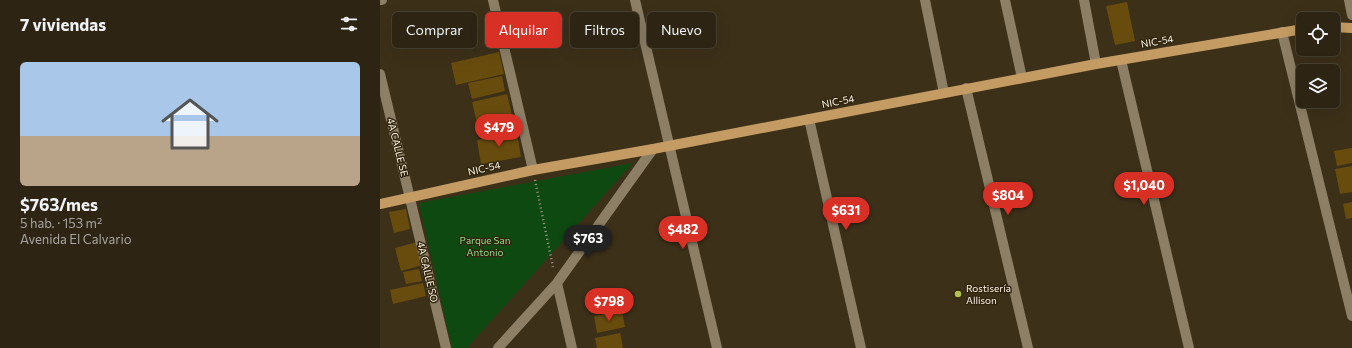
<!DOCTYPE html>
<html lang="es">
<meta charset="utf-8">
<style>
body{margin:0;font-family:Commissioner,sans-serif;background:#352c1c;color:#f1f3f6;height:100vh;display:flex;flex-direction:column;font-size:15px;white-space:nowrap}
*{box-sizing:border-box;margin:0}
p{font-size:13px;color:#a7a4a0}
.icon{flex:none;width:22px;height:22px;fill:none;stroke:currentColor;stroke-width:2;stroke-linecap:round;stroke-linejoin:round}
.map{position:relative;flex:1;overflow:hidden}
.drawer{display:flex;flex-direction:column;background:#2d2413;width:380px}
.drawer>*{flex:none}
.banner{position:absolute;left:12px;top:12px;width:380px;height:36px;display:flex;gap:8px}
.tools{position:absolute;left:916px;top:12px;display:grid;gap:8px}
.tools a{display:grid;place-items:center;width:44px;height:44px;border-radius:6px;background:#2d2413;box-shadow:0 4px 16px #0002,0 0 0 1px #484133;font-size:20px}
.price{position:absolute;translate:-50% -34px;padding:0 9px;border-radius:14px;background:#d93025;color:#fff;font-size:13px;line-height:26px;filter:drop-shadow(0 1px 2px #0008)}
.price::after{content:'';position:absolute;left:50%;top:24px;width:12px;height:9px;margin-left:-6px;background:inherit;clip-path:polygon(0 0,100% 0,50% 100%)}
.price.selected{background:#222;color:#fff}
ul{padding:0;list-style:none}
li{display:grid;align-content:center;gap:8px;height:212px;padding:0 20px}
li span{display:grid;place-items:center;height:124px;border-radius:6px;color:#555}
li>.icon{margin-inline-start:auto}
span .icon{width:72px;height:72px;fill:#fffc;stroke-width:1}
li b{font-size:17px}
h2{display:flex;justify-content:space-between;align-items:center;height:48px;padding:0 20px;font-size:17px}
.pill{padding:0 14px;border-radius:6px;background:#2d2413;box-shadow:0 4px 16px #0002,0 0 0 1px #484133;font-size:14px;line-height:36px}
.pill.selected{background:#d93025;color:#fff}
main{display:flex;flex:1;min-height:0}
.map>svg:first-child{display:block}
.green{fill:#0f4912}
.building{fill:#684c0e}
.lines{fill:none;stroke-linecap:round;stroke-linejoin:round}
.path{stroke:#a09684;stroke-width:2.5;stroke-dasharray:1 3;stroke-linecap:butt}
.minor{stroke:#8d7f66;stroke-width:10}
.major{stroke:#c49c63;stroke-width:10}
.poi-dot{fill:#b3c24b;stroke:#32260f;stroke-width:1.5}
.labels{text-anchor:middle;dominant-baseline:central;stroke-width:3;stroke-linejoin:round;paint-order:stroke}
.street-label{font-size:10px;fill:#f9f1e3;stroke:#32260f}
.park-label{font-size:10px;fill:#89d788;stroke:#32260f}
.poi-label{font-size:10px;fill:#f9f1e3;stroke:#32260f;text-anchor:start}
</style>
<main>
<section class="drawer">
<h2>7 viviendas<svg class="icon" aria-label="filters" viewBox="0 0 24 24"><path d="M4 7h16M4 17h16"/><circle cx="9" cy="7" r="2"/><circle cx="15" cy="17" r="2"/></svg></h2>
<ul>
<li><span style="background:linear-gradient(#a9c7e8 60%,#b9a48a 0)"><svg class="icon" aria-label="home" viewBox="0 0 24 24"><path d="M3 11l9-7 9 7M6 9v11h12V9"/></svg></span><div><b>$763/mes</b><p>5 hab. · 153 m²</p><p>Avenida El Calvario</p></div></li>
</ul>
</section>
<div class="map">
<svg width="972" height="348" viewBox="0 0 972 348">
<rect width="100%" height="100%" fill="#3c3019"/>
<!-- green -->
<path class="green" d="M253 163 87 348H72L39 203Z"/>
<!-- building -->
<path class="building" d="M747 2 755 41 735 45 726 6Z
M119 52 124 74 76 85 71 63Z
M122 76 125 91 92 99 88 83Z
M127 94 132 115 97 123 92 102Z
M137 133 141 157 101 164 97 140Z
M972 148V163L957 166 954 151Z
M972 166V192L960 194 955 169Z
M972 202V218L966 219 963 204Z
M26 209 30 229 14 233 9 212Z
M37 242 43 265 21 271 15 248Z
M39 269 42 281 26 284 23 272Z
M43 283 46 296 13 304 10 290Z
M242 311 245 327 217 333 214 316Z
M240 333 243 348H217L215 338Z"/>
<g class="lines">
<!-- path -->
<path class="path" d="M155 180 173 267"/>
<!-- minor -->
<path class="minor" d="M0 0H2
M113 0 153 170
M255 0 337 348
M545 0 564 93
M625 0 642 78
M704 0 716 64
M969 0 972 15
M902 32 972 316
M741 60 809 348
M0 74 66 348
M586 88 648 348
M429 119 481 348
M177 283 192 348
M118 348 177 283 273 149"/>
<!-- major -->
<path class="major" d="M953 27 972 28
M0 204 153 170 273 149 716 64 923 29"/>
</g>
<!-- markers -->
<circle class="poi-dot" cx="578" cy="294" r="4"/>
<g class="labels">
<!-- street labels -->
<g class="street-label">
<text transform="translate(777 41) rotate(-10)">NIC-54</text>
<text transform="translate(458 101) rotate(-11)">NIC-54</text>
<text transform="translate(18 147) rotate(76)">4A CALLE SE</text>
<text transform="translate(104 168) rotate(-13)">NIC-54</text>
<text transform="translate(48 272) rotate(77)">4A CALLE SO</text>
</g>
<!-- park labels -->
<g class="park-label">
<text x="105" y="240">Parque San<tspan x="105" dy="12">Antonio</tspan></text>
</g>
<!-- poi labels -->
<g class="poi-label">
<text x="586" y="288">Rostisería<tspan x="586" dy="12">Allison</tspan></text>
</g>
</g>
</svg>
<div class="tools">
<a><svg class="icon" aria-label="locate" viewBox="0 0 24 24"><circle cx="12" cy="12" r="6"/><path d="M12 2v4M12 18v4M2 12h4M18 12h4"/></svg></a>
<a><svg class="icon" aria-label="layers" viewBox="0 0 24 24"><path d="M12 4l9 5-9 5-9-5zM3 14l9 5 9-5"/></svg></a>
</div>
<b class="price" style="left:119px;top:148px">$479</b>
<b class="price" style="left:764px;top:206px">$1,040</b>
<b class="price" style="left:628px;top:216px">$804</b>
<b class="price" style="left:466px;top:231px">$631</b>
<b class="price" style="left:303px;top:250px">$482</b>
<b class="price selected" style="left:208px;top:259px">$763</b>
<b class="price" style="left:229px;top:322px">$798</b>
<div class="banner">
<a class="pill">Comprar</a>
<a class="pill selected">Alquilar</a>
<a class="pill">Filtros</a>
<a class="pill">Nuevo</a>
</div>
</div>
</main>
